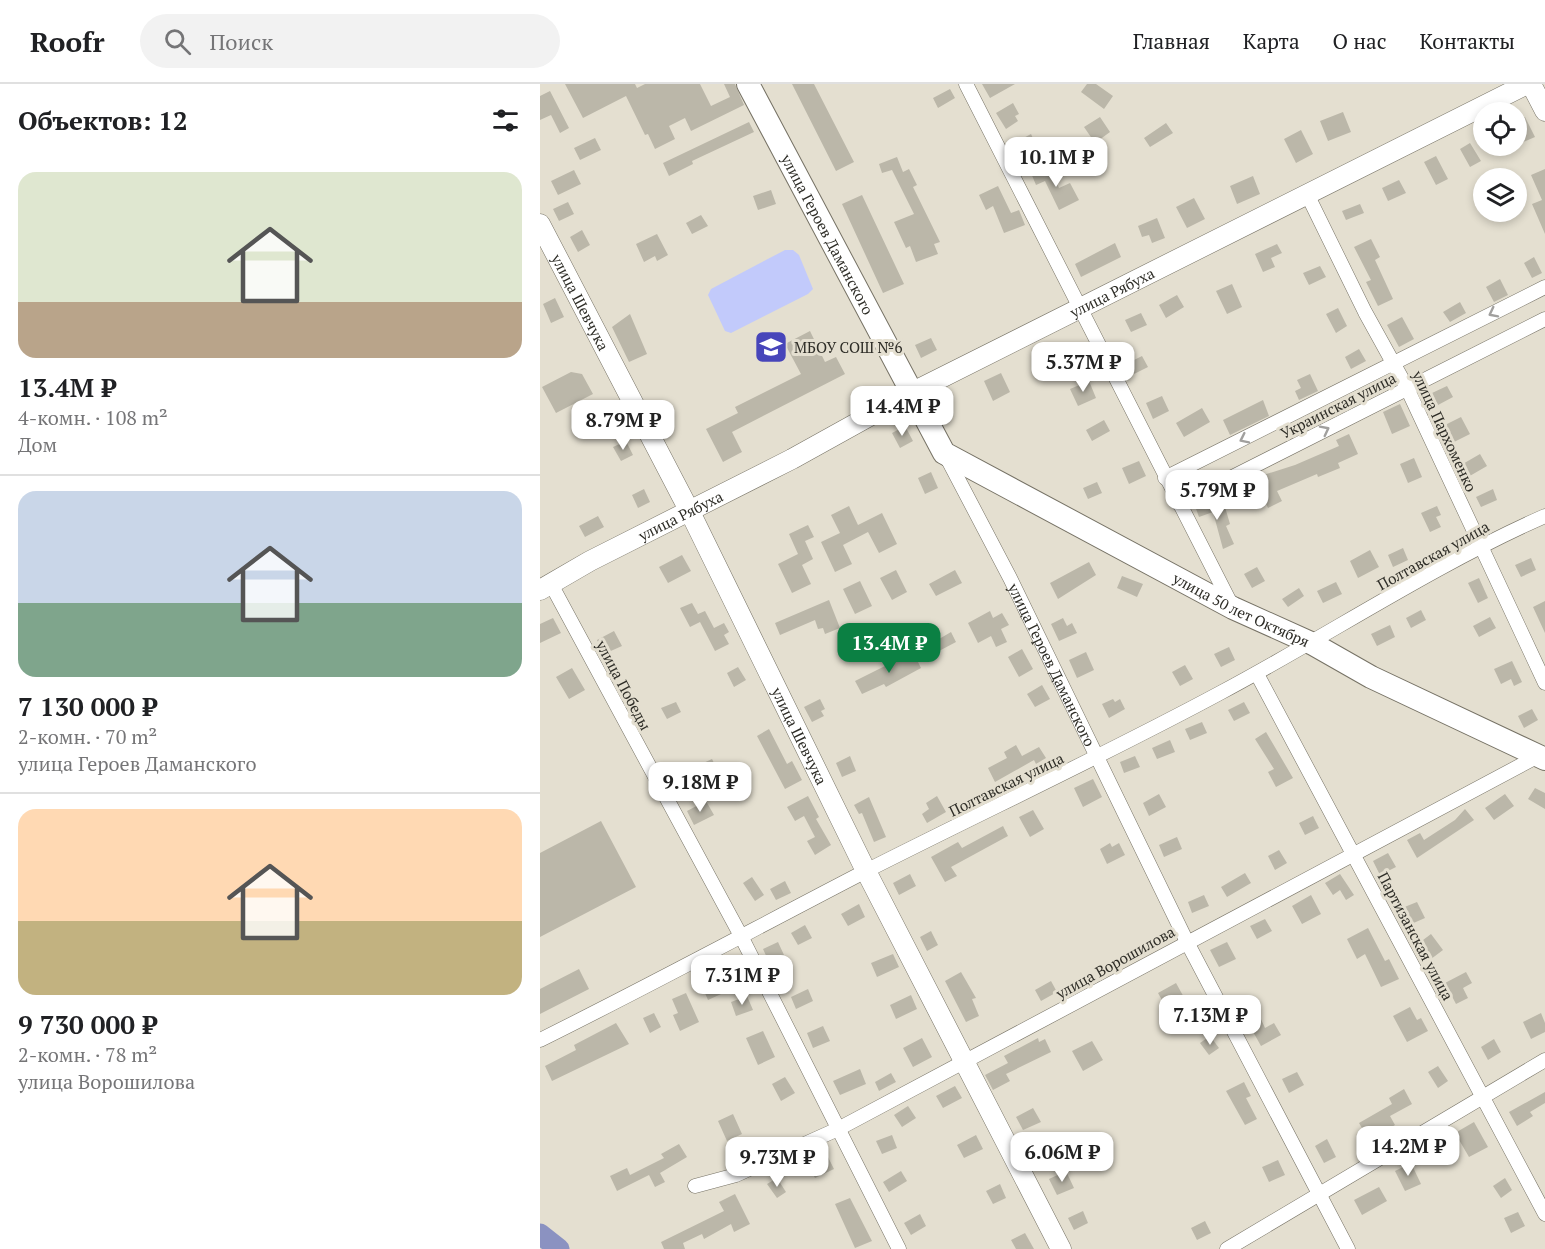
<!DOCTYPE html>
<html lang="ru">
<meta charset="utf-8">
<style>
body{margin:0;font-family:"PT Serif",serif;background:#f2f2f2;color:#202124;height:100vh;display:flex;flex-direction:column;font-size:22px;white-space:nowrap}
*{box-sizing:border-box;margin:0}
p{font-size:20px;color:#757577}
.icon{flex:none;width:33px;height:33px;fill:none;stroke:currentColor;stroke-width:2;stroke-linecap:round;stroke-linejoin:round}
.map{position:relative;flex:1;overflow:hidden}
.sheet{display:flex;flex-direction:column;background:#fff;width:540px}
.sheet>*{flex:none}
.fabs{position:absolute;left:933px;top:18px;display:grid;gap:12px}
.fabs a{display:grid;place-items:center;width:54px;height:54px;border-radius:50%;background:#fff;box-shadow:0 3px 9px #0003;font-size:30px}
.price{position:absolute;translate:-50% -51px;padding:0 14px;border-radius:12px;background:#fff;color:#222;font-size:20px;line-height:39px;filter:drop-shadow(0 2px 3px #0008)}
.price::after{content:'';position:absolute;left:50%;top:36px;width:18px;height:14px;margin-left:-9px;background:inherit;clip-path:polygon(0 0,100% 0,50% 100%)}
.price.selected{background:#0b8043;color:#fff}
ul{padding:0;list-style:none}
li{display:grid;align-content:center;gap:12px;height:318px;padding:0 18px}
li+li{border-top:2px solid #e0e0e0}
li span{display:grid;place-items:center;height:186px;border-radius:18px;color:#555}
li>.icon{margin-inline-start:auto}
span .icon{width:108px;height:108px;fill:#fffc;stroke-width:1}
li b{font-size:26px}
h2{display:flex;justify-content:space-between;align-items:center;height:72px;padding:0 18px;font-size:26px}
header{display:flex;align-items:center;gap:36px;box-sizing:border-box;height:84px;padding:0 30px;background:#fff;border-bottom:2px solid #e0e0e0}
header strong{font-size:28px}
nav{display:flex;gap:33px;margin-inline-start:auto;font-size:21px}
.search{width:420px;height:54px;background:#f2f2f2;display:flex;align-items:center;gap:15px;box-sizing:border-box;padding:0 21px;border-radius:33px;color:#757577;font-size:22px}
main{display:flex;flex:1;min-height:0}
.map>svg:first-child{display:block}
.green{fill:#c2cafb}
.lines{fill:none;stroke-linecap:round;stroke-linejoin:round}
.river{stroke:#8b92c1;stroke-width:21}
.building{fill:#bbb7a9}
.street-casing{stroke:#767265;stroke-width:15}
.secondary-casing{stroke:#767265;stroke-width:21}
.primary-casing{stroke:#767265;stroke-width:24}
.street{stroke:#fff;stroke-width:14}
.secondary{stroke:#fff;stroke-width:20}
.primary{stroke:#fff;stroke-width:22}
.oneway{stroke:#a1a09e}
.labels{text-anchor:middle;dominant-baseline:central;stroke-width:6;stroke-linejoin:round;paint-order:stroke}
.street-label{font-size:15px;fill:#2e2d27;stroke:#e4dfd0}
.poi-label{font-size:15px;fill:#2e2d27;stroke:#e4dfd0;text-anchor:start}
</style>
<header>
<strong>Roofr</strong>
<div class="search"><svg class="icon" aria-label="search" viewBox="0 0 24 24"><circle cx="10" cy="10" r="6"/><path d="M15 15l6 6"/></svg>Поиск</div>
<nav><a>Главная</a><a>Карта</a><a>О нас</a><a>Контакты</a></nav>
</header>
<main>
<section class="sheet">
<h2>Объектов: 12<svg class="icon" aria-label="filters" viewBox="0 0 24 24"><path d="M4 7h16M4 17h16"/><circle cx="9" cy="7" r="2"/><circle cx="15" cy="17" r="2"/></svg></h2>
<ul>
<li><span style="background:linear-gradient(#dfe7d0 70%,#b9a48a 0)"><svg class="icon" aria-label="home" viewBox="0 0 24 24"><path d="M3 11l9-7 9 7M6 9v11h12V9"/></svg></span><div><b>13.4M ₽</b><p>4-комн. · 108 m²</p><p>Дом</p></div></li>
<li><span style="background:linear-gradient(#c9d6e8 60%,#7fa58c 0)"><svg class="icon" aria-label="home" viewBox="0 0 24 24"><path d="M3 11l9-7 9 7M6 9v11h12V9"/></svg></span><div><b>7 130 000 ₽</b><p>2-комн. · 70 m²</p><p>улица Героев Даманского</p></div></li>
<li><span style="background:linear-gradient(#ffd9b3 60%,#c2b280 0)"><svg class="icon" aria-label="home" viewBox="0 0 24 24"><path d="M3 11l9-7 9 7M6 9v11h12V9"/></svg></span><div><b>9 730 000 ₽</b><p>2-комн. · 78 m²</p><p>улица Ворошилова</p></div></li>
</ul>
</section>
<div class="map">
<svg width="1005" height="1165" viewBox="0 0 1005 1165">
<rect width="100%" height="100%" fill="#e4dfd0"/>
<!-- green -->
<path class="green" d="M245 166H253L259 171 273 205 268 210 191 249 185 247 168 211 171 205Z"/>
<g class="lines">
<!-- river -->
<path class="river" d="M0 1150 19 1165"/>
</g>
<!-- building -->
<path class="building" d="M25 0H95L97 4 105 0H160L171 22 190 13 184 0H195L204 21 151 47 145 34 129 42 135 55 115 65 108 50 105 51 86 12 43 34Z
M252 0H274L314 78 296 87Z
M442 0H475L450 14Z
M547 0H556L573 12 564 25 541 8Z
M410 5 415 14 398 24 393 14Z
M10 7 29 44 20 49 11 31 0 36V12Z
M473 19 479 30 475 32 478 37 466 45 456 29Z
M803 28 811 48 788 57 780 37Z
M560 33 570 48 555 59 544 43Z
M985 33 995 53 976 61V36Z
M209 38 214 48 152 77 153 80 129 92 123 79Z
M626 39 633 49 610 63 604 54Z
M761 46 773 70 756 79 744 55Z
M491 50 497 63 480 71 474 59Z
M55 54 61 66 40 76 34 64Z
M930 59 941 77 930 83 920 65Z
M896 72 908 95 896 101 884 78Z
M357 73 363 88 369 85 377 101 373 103 400 158 394 160 398 170 376 178 370 162 366 164 354 138 374 130 352 86 342 89 339 80Z
M509 81 519 104 530 99 539 116 519 126 505 97 496 101 491 89Z
M1005 85V150L992 120 1002 116 991 91Z
M34 86 41 100 18 111 11 97Z
M713 92 720 110 697 120 690 102Z
M859 96 866 109 848 117 842 104Z
M458 102 471 129 479 126 485 141 464 149 453 122 446 126 439 111Z
M231 106 236 120 218 126 213 112Z
M322 111 364 200 343 209 302 120Z
M654 114 665 135 647 144 636 123Z
M28 118 34 130 19 137 13 125Z
M820 120 824 129 806 136 802 127Z
M161 131 168 142 152 150 146 139Z
M617 134 625 154 612 159 609 151 602 153 598 142Z
M42 146 50 161 38 168 30 153Z
M117 150 128 171 117 177 115 172 104 178 96 160Z
M831 155 840 173 835 176 853 215 838 222 826 198 831 196 814 163Z
M575 159 581 173 541 193 535 180Z
M737 160 742 169 731 174 735 183 723 188 715 170Z
M994 173 1002 189 992 194 984 179Z
M780 182 786 193 769 201 763 189Z
M960 195 968 211 954 218 946 203Z
M692 200 702 223 687 230 676 207Z
M637 211 644 223 626 234 619 221Z
M15 214 24 233 11 239 3 220Z
M920 218 926 229 910 238 903 228Z
M798 224 807 242 796 249 786 230Z
M601 229 607 241 591 248 585 236Z
M90 230 107 270 89 278 72 243Z
M862 233 874 255 859 263 847 241Z
M270 247 285 278 296 273 305 290 192 348 202 368 183 378 166 345 198 329 195 323 261 290 245 260Z
M391 254 397 266 381 274 375 261Z
M518 265 525 281 509 288 501 272Z
M819 265 826 277 811 285 805 273Z
M602 272 608 283 594 290 588 279Z
M31 288 42 290 53 310 16 329 2 303Z
M461 289 470 308 453 317 444 297Z
M770 290 778 307 759 316 755 307 761 304 757 296Z
M549 297 556 314 538 322 530 305Z
M907 302 913 313 898 321 892 309Z
M622 312 629 327 613 335 606 319Z
M723 316 729 332 690 351 683 336Z
M860 320 870 342 852 350 843 328Z
M70 322 80 338 69 345 59 329Z
M662 324 670 338 644 353 636 339Z
M921 333 930 350 910 360 901 343Z
M564 336 570 347 552 357 546 346Z
M365 342 373 357 360 364 352 349Z
M809 350 818 370 798 379 800 384 778 393 777 390 737 407 742 417 728 424 714 394 755 381 799 362 796 356Z
M86 357 93 371 81 377 73 363Z
M940 370 947 382 928 393 921 381Z
M874 374 882 393 868 399 860 380Z
M599 377 606 392 589 400 582 384Z
M391 388 398 404 385 410 378 394Z
M557 398 562 409 548 415 543 404Z
M104 405 110 418 98 424 92 411Z
M953 405 957 416 941 423 936 413Z
M672 415 676 426 685 423 690 440 686 442 694 460 683 465 673 428 659 433 655 422Z
M309 422 318 441 342 429 357 460 339 469 328 448 303 461 312 480 295 488 281 458 300 449 291 431Z
M897 422 901 431 896 433 901 443 890 448 881 429Z
M58 432 64 443 45 453 39 442Z
M268 441 274 453 265 457 273 475 262 481 271 500 252 509 238 480 258 470 249 450Z
M863 464 868 476 853 483 848 471Z
M830 466 839 483 818 494 810 477Z
M142 471 151 487 128 499 119 483Z
M991 474 996 486 981 493 975 481Z
M549 478 556 491 518 515 510 499Z
M717 483 725 497 712 504 704 490Z
M356 486 367 508 352 516 340 494Z
M415 486 422 499 396 512 389 500Z
M582 492 603 500 597 513 577 504Z
M939 494 948 514 938 519 928 499Z
M320 497 332 522 315 530 303 505Z
M796 498 802 510 783 519 777 507Z
M759 504 764 512 748 523 742 515Z
M289 516 300 544 285 550 283 544 278 545 275 536 240 551 235 539Z
M1005 517V549L993 523Z
M152 519 158 530 165 527 174 544 184 539 189 548 184 551 189 560 175 567 160 538 150 543 140 524Z
M881 526 886 536 871 544 866 534Z
M450 527 453 534 462 529 469 541 461 545 467 558 456 563 451 552 438 559 428 539Z
M950 533 956 544 939 553 933 542Z
M13 534 21 549 0 559V540Z
M523 534 527 542 532 539 537 549 519 557 511 540Z
M850 541 855 553 837 562 831 550Z
M74 547 82 562 64 570 57 556Z
M411 548 416 558 399 567 394 558Z
M689 563 695 576 681 583 674 570Z
M482 565 493 585 479 593 468 573Z
M373 568 381 584 346 603 344 600 322 610 315 597Z
M546 568 554 586 537 594 529 576Z
M972 577 982 598 974 602 971 595 961 600 954 585Z
M645 581 653 595 640 602 632 588Z
M198 583 206 596 194 603 187 589Z
M32 584 45 606 29 615 16 593Z
M502 601 510 615 495 623 487 610Z
M280 615 285 625 281 627 284 632 272 638 264 623Z
M573 615 575 618 580 615 585 625 569 634 562 620Z
M136 618 141 628 127 635 121 624Z
M704 618 710 629 694 637 688 626Z
M992 625 998 636 984 644 978 632Z
M662 638 667 649 650 656 645 645Z
M229 645 247 680 252 677 262 696 245 705 217 652Z
M726 648 753 694 736 703 728 688 734 685 715 655Z
M630 656 635 668 617 675 612 664Z
M476 661 482 672 499 663 506 674 496 680 494 676 455 698 448 684 467 674 464 668Z
M310 672 316 687 302 693 296 679Z
M595 672 600 683 584 689 580 678Z
M172 675 180 691 164 698 157 682Z
M553 695 562 713 543 723 534 704Z
M995 704 1005 709V725L988 715Z
M619 710 626 723 609 732 603 719Z
M965 710 974 722 954 736 945 724Z
M268 712 279 733 276 735 291 761 275 771 267 757 275 753 264 732 255 737 247 723Z
M397 712 406 728 387 739 382 730 389 725 386 719Z
M329 713 346 753 334 758 322 729 319 730 314 721Z
M166 717 174 731 154 741 147 727Z
M925 725 934 736 877 774 867 756 880 749 884 756 915 736Z
M493 726 504 745 490 753 479 733Z
M773 732 779 744 765 751 759 739Z
M61 737 96 803 0 853V769Z
M463 742 468 752 411 783 417 792 405 798 391 773 418 758 422 764Z
M637 753 642 765 624 773 619 761Z
M570 759 572 763 579 759 585 771 567 780 560 765Z
M739 766 747 779 735 786 728 772Z
M848 769 856 783 840 791 833 777Z
M705 789 711 799 687 813 681 803Z
M370 790 376 802 359 811 353 799Z
M800 790 814 811 806 816 800 806 793 811 785 799Z
M212 793 224 811 215 817 203 799Z
M245 797 251 809 236 816 230 805Z
M664 811 669 822 652 829 648 818Z
M771 811 781 830 762 840 752 822Z
M877 818 885 834 869 841 862 824Z
M319 820 325 833 308 842 301 830Z
M725 835 732 847 717 855 710 842Z
M265 841 272 854 258 861 251 849Z
M828 844 845 877 849 875 859 895 841 903 825 870 817 875 807 855Z
M391 847 398 861 387 867 380 853Z
M891 850 903 866 891 875 879 859Z
M238 858 244 871 229 878 223 865Z
M687 858 696 875 679 883 670 866Z
M353 870 359 883 337 893 331 879Z
M39 885 49 905 0 930V905Z
M421 888 436 914 432 915 439 932 426 938 405 897Z
M926 888 932 899 923 904 928 914 916 920 905 899Z
M185 889 192 905 168 916 161 900Z
M511 897 517 908 501 917 495 906Z
M636 899 646 917 628 927 618 909Z
M268 905 273 917 256 925 251 913Z
M146 909 159 938 140 947 133 931 138 929 132 915Z
M371 911 377 925 356 935 350 921Z
M207 912 213 926 196 932 191 918Z
M715 922 725 944 734 939 741 951 721 962 702 928Z
M870 923 877 936 881 934 888 947 867 958 853 932Z
M114 929 121 943 110 949 103 934Z
M1001 929 1005 939V948L991 955 983 938Z
M76 939 89 960 12 997 5 982 36 966 34 961Z
M283 942 290 957 273 964 267 949Z
M223 947 235 973 218 981 206 954Z
M670 952 679 964 669 971 660 959Z
M382 954 392 973 373 983 363 964Z
M498 954 499 958 505 955 511 968 466 990 470 997 453 1006 445 991 468 979 464 972Z
M954 955 961 968 948 976 941 963Z
M552 957 563 976 543 987 532 967Z
M898 982 908 997 898 1004 888 988Z
M320 985 326 1000 300 1011 293 997Z
M757 988 764 1001 749 1009 742 995Z
M351 989 356 998 339 1007 335 998Z
M245 993 255 1009 241 1017 232 1000Z
M704 998 711 1012 706 1014 717 1035 705 1041 686 1007Z
M415 1002 422 1014 403 1024 396 1012Z
M864 1005 872 1020 850 1032 855 1041 829 1056 819 1039 852 1020 849 1014Z
M1005 1008V1019L990 1028 993 1032 977 1042 969 1028Z
M368 1022 376 1034 362 1043 354 1031Z
M493 1024 501 1038 483 1046 476 1033Z
M193 1030 202 1050 187 1057 178 1037Z
M934 1038 948 1063 929 1073 915 1049Z
M352 1051 357 1064 342 1070 336 1057Z
M436 1051 443 1065 424 1074 417 1061Z
M787 1055 796 1073 784 1079 775 1062Z
M504 1057 512 1074 501 1079 493 1062Z
M139 1060 147 1073 120 1089 125 1098 115 1103 109 1091 77 1107 70 1092 87 1084 90 1091 124 1074 121 1070Z
M287 1071 294 1085 275 1094 268 1080Z
M738 1076 745 1091 729 1098 722 1083Z
M871 1079 881 1100 865 1107 855 1087Z
M361 1087 367 1097 349 1108 343 1098Z
M526 1087 534 1104 517 1111 509 1095Z
M237 1094 246 1108 237 1114 227 1100Z
M965 1094 972 1106 961 1114 953 1102Z
M460 1100 466 1114 453 1120 446 1107Z
M839 1103 847 1117 822 1131 814 1116Z
M195 1110 210 1140 194 1148 191 1140 164 1155 162 1150 143 1159 145 1165H124L121 1158 184 1127 179 1118Z
M310 1114 332 1157 315 1164 295 1120Z
M543 1127 548 1139 534 1146 528 1134Z
M978 1128 985 1142 971 1149 964 1134Z
M380 1130 386 1142 371 1151 364 1139Z
M665 1137 671 1149 657 1156 651 1144Z
M485 1149 494 1165H476L471 1156Z"/>
<g class="lines">
<defs>
<g id="street">
<path d="M426 0 692 522"/>
<path d="M768 112 825 228 867 304 1005 599"/>
<path id="s1" d="M406 372 470 494 647 858 808 1165"/>
<path d="M625 394 1005 203"/>
<path d="M639 420 1005 235"/>
<path d="M11 500 201 852 359 1165"/>
<path d="M717 590 1005 1130"/>
<path d="M0 956C109 902 216 844 324 788 442 728 563 672 680 609 789 551 892 482 1005 432"/>
<path d="M155 1102 196 1091 298 1045 1002 670"/>
<path d="M687 1165 1005 976"/>
</g>
<g id="secondary">
<path d="M991 0 1005 27"/>
<path id="s2" d="M0 140 150 428 326 787 521 1165"/>
<path id="s3" d="M0 506 50 477 252 375 371 309 987 0"/>
</g>
<g id="primary">
<path id="s4" d="M208 0 404 369 693 524 773 560 831 593 1005 675"/>
</g>
</defs>
<!-- street casing -->
<use href="#street" class="street-casing"/>
<!-- secondary casing -->
<use href="#secondary" class="secondary-casing"/>
<!-- primary casing -->
<use href="#primary" class="primary-casing"/>
<!-- street -->
<use href="#street" class="street"/>
<!-- secondary -->
<use href="#secondary" class="secondary"/>
<!-- primary -->
<use href="#primary" class="primary"/>
</g>
<!-- one-way arrows -->
<defs><path id="oneway-chevron" d="M-2-3.5L2.5 0L-2 3.5" fill="none" stroke-width="1.6" stroke-linecap="round" stroke-linejoin="round" transform="scale(1.5)"/></defs>
<g class="oneway">
<use href="#oneway-chevron" transform="translate(953 229) rotate(153)"/>
<use href="#oneway-chevron" transform="translate(785 346) rotate(-27)"/>
<use href="#oneway-chevron" transform="translate(704 355) rotate(154)"/>
</g>
<!-- icons -->
<defs>
<symbol id="school-square" viewBox="-11 -11 22 22"><rect x="-9" y="-9" width="18" height="18" rx="4" fill="#4745ba" stroke="#e4dfd0"/><path d="M0-5L7-2L0 1L-7-2ZM-4 1L0 2.5L4 1V4Q0 6-4 4Z" fill="#fff"/></symbol>
</defs>
<g fill-rule="evenodd">
<use href="#school-square" x="212" y="244" width="38" height="38"/>
</g>
<g class="labels">
<!-- street labels -->
<g class="street-label">
<text stroke="none"><textPath href="#s4" startOffset="170">улица Героев Даманского</textPath></text>
<text stroke="none"><textPath href="#s3" startOffset="645">улица Рябуха</textPath></text>
<text stroke="none"><textPath href="#s2" startOffset="88">улица Шевчука</textPath></text>
<text transform="translate(798 321) rotate(-27)">Украинская улица</text>
<text transform="translate(905 347) rotate(65)">улица Пархоменко</text>
<text stroke="none"><textPath href="#s3" startOffset="159">улица Рябуха</textPath></text>
<text transform="translate(893 471) rotate(-29)">Полтавская улица</text>
<text stroke="none"><textPath href="#s4" startOffset="754">улица 50 лет Октября</textPath></text>
<text stroke="none"><textPath href="#s1" startOffset="234">улица Героев Даманского</textPath></text>
<text transform="translate(84 601) rotate(62)">улица Победы</text>
<text stroke="none"><textPath href="#s2" startOffset="574">улица Шевчука</textPath></text>
<text transform="translate(466 700) rotate(-26)">Полтавская улица</text>
<text transform="translate(876 852) rotate(62)">Партизанская улица</text>
<text transform="translate(575 878) rotate(-29)">улица Ворошилова</text>
</g>
<!-- poi labels -->
<g class="poi-label">
<text x="254" y="263">МБОУ СОШ №6</text>
</g>
</g>
</svg>
<div class="fabs">
<a><svg class="icon" aria-label="locate" viewBox="0 0 24 24"><circle cx="12" cy="12" r="6"/><path d="M12 2v4M12 18v4M2 12h4M18 12h4"/></svg></a>
<a><svg class="icon" aria-label="layers" viewBox="0 0 24 24"><path d="M12 4l9 5-9 5-9-5zM3 14l9 5 9-5"/></svg></a>
</div>
<b class="price" style="left:516px;top:104px">10.1M ₽</b>
<b class="price" style="left:543px;top:309px">5.37M ₽</b>
<b class="price" style="left:362px;top:353px">14.4M ₽</b>
<b class="price" style="left:83px;top:367px">8.79M ₽</b>
<b class="price" style="left:677px;top:437px">5.79M ₽</b>
<b class="price selected" style="left:349px;top:590px">13.4M ₽</b>
<b class="price" style="left:160px;top:729px">9.18M ₽</b>
<b class="price" style="left:202px;top:922px">7.31M ₽</b>
<b class="price" style="left:670px;top:962px">7.13M ₽</b>
<b class="price" style="left:868px;top:1093px">14.2M ₽</b>
<b class="price" style="left:522px;top:1099px">6.06M ₽</b>
<b class="price" style="left:237px;top:1104px">9.73M ₽</b>
</div>
</main>
